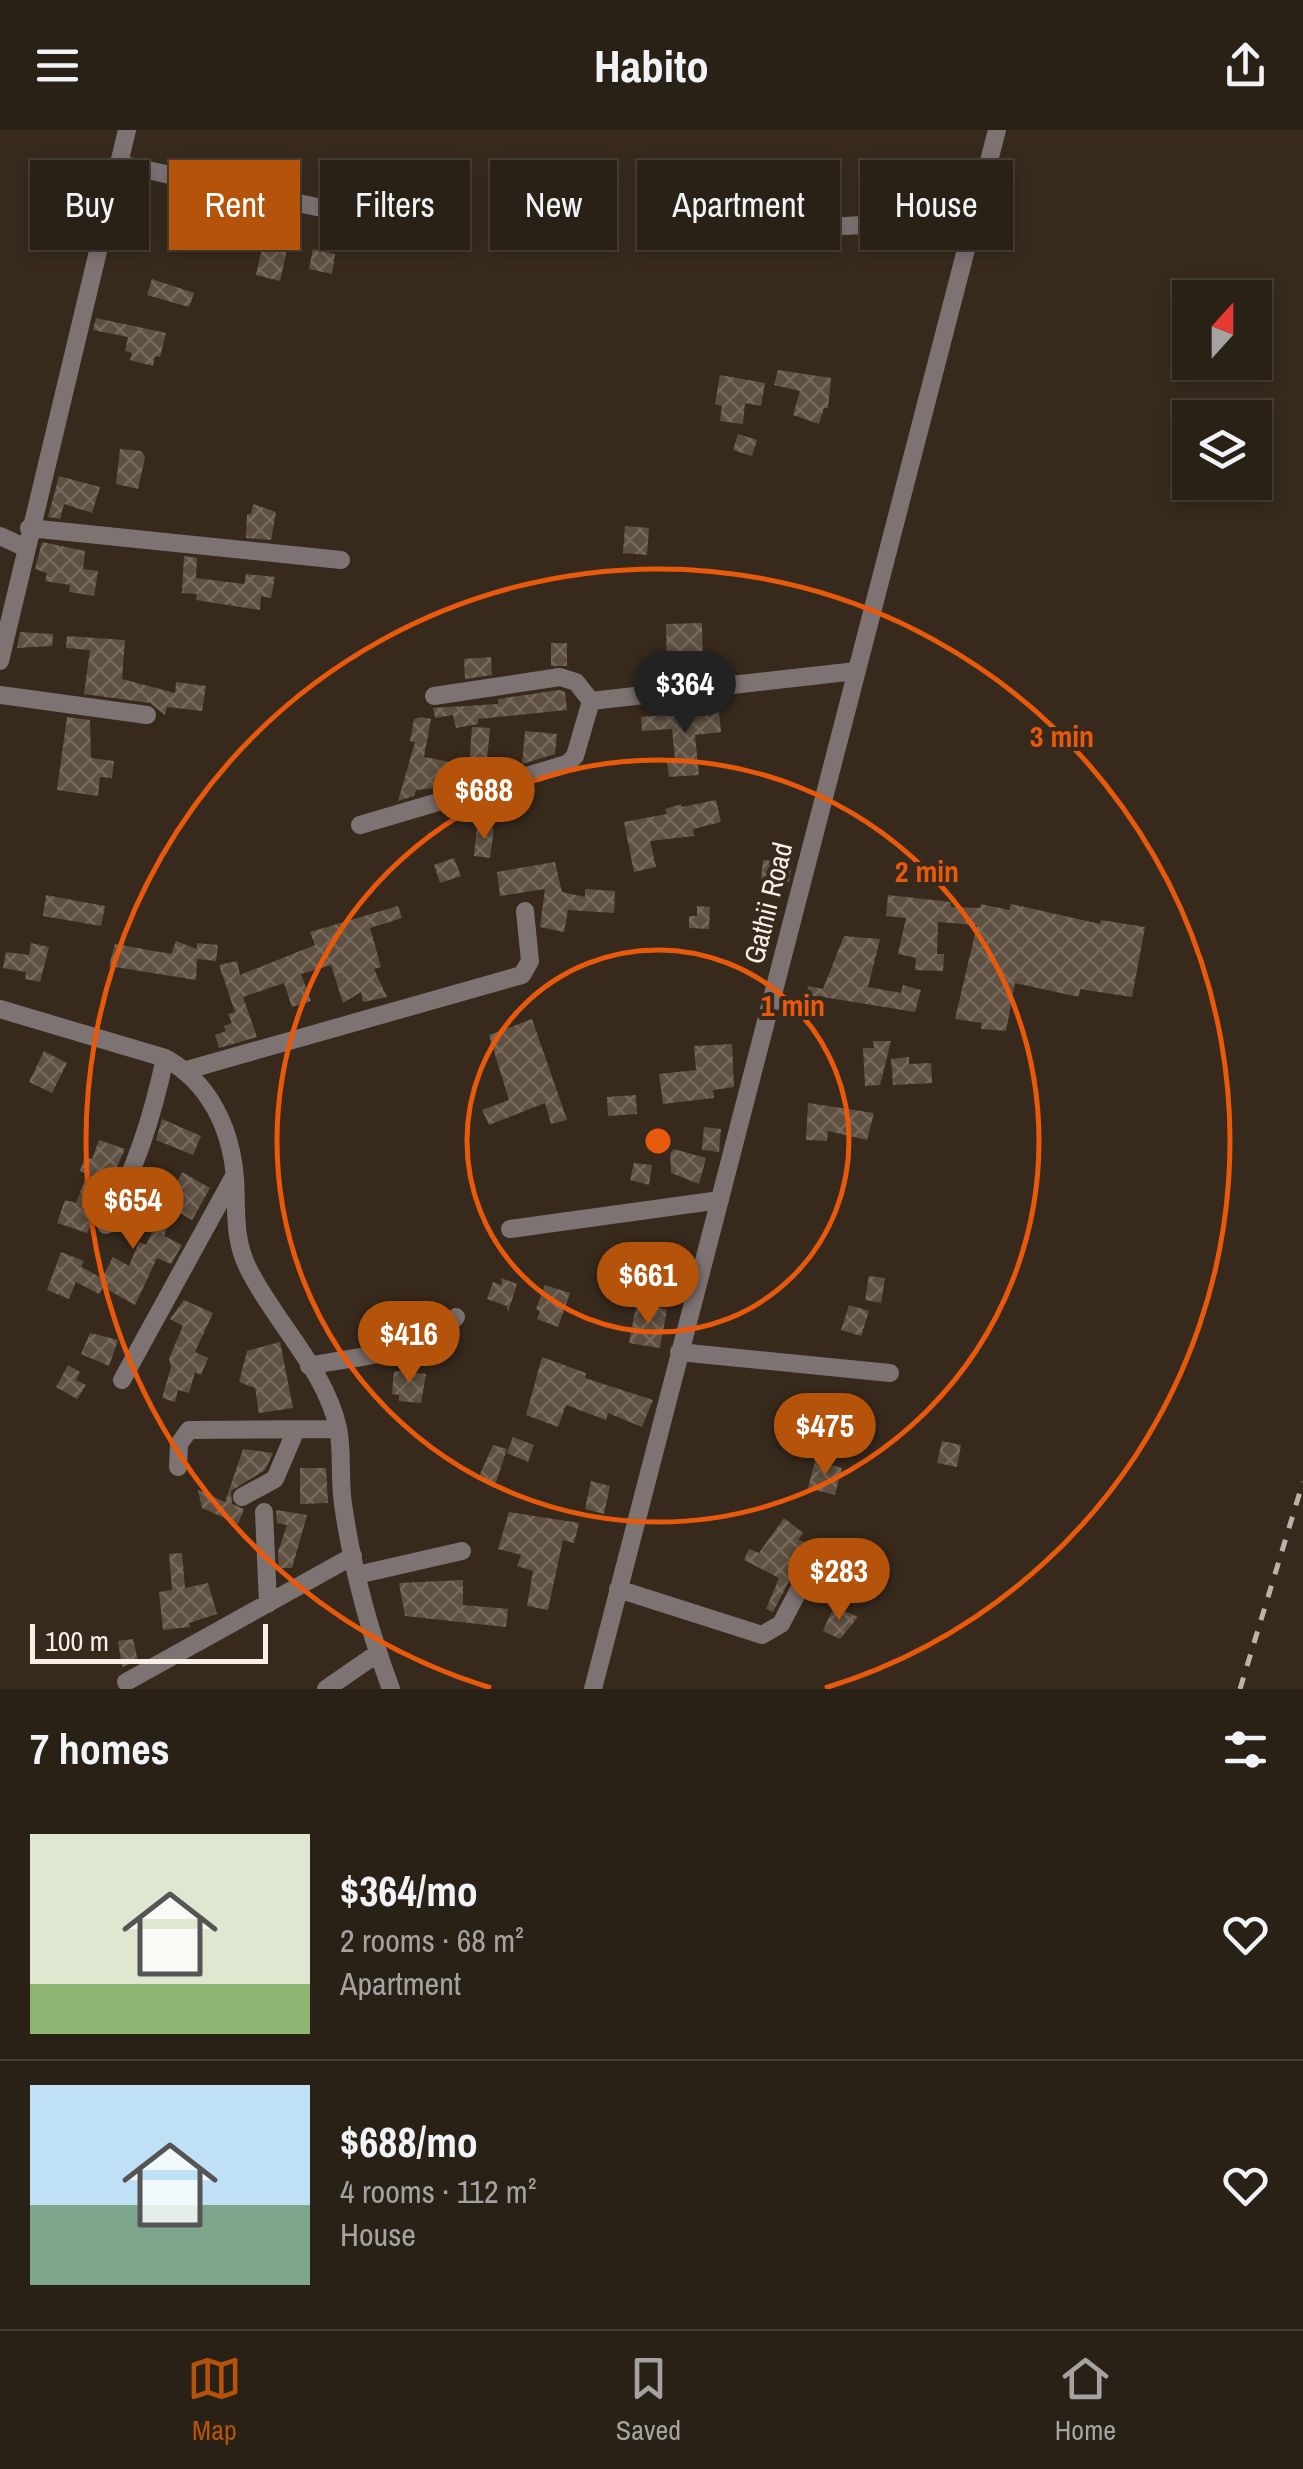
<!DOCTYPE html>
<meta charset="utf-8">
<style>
body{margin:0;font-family:"Archivo Narrow",sans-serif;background:#31281f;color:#f1f3f6;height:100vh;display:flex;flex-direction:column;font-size:38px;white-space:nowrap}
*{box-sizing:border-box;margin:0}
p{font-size:32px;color:#a5a3a1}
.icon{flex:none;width:55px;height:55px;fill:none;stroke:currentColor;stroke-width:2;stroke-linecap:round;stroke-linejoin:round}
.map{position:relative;height:1559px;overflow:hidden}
.sheet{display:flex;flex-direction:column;background:#292016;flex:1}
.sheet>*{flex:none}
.guide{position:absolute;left:30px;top:30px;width:1245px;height:90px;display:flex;gap:20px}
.needle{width:65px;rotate:21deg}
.buttons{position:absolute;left:1172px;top:150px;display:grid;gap:20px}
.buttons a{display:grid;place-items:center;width:100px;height:100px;border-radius:0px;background:#292016;box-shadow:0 5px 15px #0003,0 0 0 2px #453e35;font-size:50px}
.scale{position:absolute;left:30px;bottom:25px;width:238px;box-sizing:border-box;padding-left:10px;border:5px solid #f8efe7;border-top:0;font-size:28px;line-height:35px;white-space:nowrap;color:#f8efe7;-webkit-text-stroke:8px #372a1d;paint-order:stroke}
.price{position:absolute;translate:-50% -85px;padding:0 22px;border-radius:35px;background:#b45309;color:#fff;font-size:32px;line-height:65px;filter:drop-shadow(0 2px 5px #0008)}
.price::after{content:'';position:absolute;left:50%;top:60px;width:30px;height:22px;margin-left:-15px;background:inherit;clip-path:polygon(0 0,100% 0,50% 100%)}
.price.selected{background:#222;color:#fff}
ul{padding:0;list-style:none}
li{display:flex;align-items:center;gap:30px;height:250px;padding:0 30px}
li+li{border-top:2px solid #453e35}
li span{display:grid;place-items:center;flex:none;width:280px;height:200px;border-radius:0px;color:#555}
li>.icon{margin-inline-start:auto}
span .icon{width:120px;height:120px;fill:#fffc;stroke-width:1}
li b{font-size:42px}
h2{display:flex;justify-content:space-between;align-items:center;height:120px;padding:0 30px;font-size:42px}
.pill{padding:0 35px;border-radius:0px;background:#292016;box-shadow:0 5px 15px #0003,0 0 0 2px #453e35;font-size:35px;line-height:90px}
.pill.selected{background:#b45309;color:#fff}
header{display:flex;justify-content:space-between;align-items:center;height:130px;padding:0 30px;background:#292016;font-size:45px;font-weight:700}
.tabs{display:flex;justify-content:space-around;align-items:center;height:140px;border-top:2px solid #453e35;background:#292016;font-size:28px;color:#a5a3a1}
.tabs a{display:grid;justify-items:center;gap:5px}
.tabs .selected{color:#b45309}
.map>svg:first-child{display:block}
.building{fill:url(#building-cross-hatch)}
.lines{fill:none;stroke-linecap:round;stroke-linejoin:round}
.minor{stroke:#7d7372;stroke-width:18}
.rail{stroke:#bdb2a9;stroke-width:5;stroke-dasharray:12 12;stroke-linecap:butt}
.ring{fill:none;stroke:#e8590c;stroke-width:5}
.labels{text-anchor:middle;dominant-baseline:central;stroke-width:8;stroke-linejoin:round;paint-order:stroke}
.street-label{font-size:28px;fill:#f8efe7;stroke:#372a1d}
.centre{fill:#e8590c;stroke:#372a1d;stroke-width:5}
.ring-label{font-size:30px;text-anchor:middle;font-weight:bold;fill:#e8590c;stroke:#372a1d;stroke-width:8;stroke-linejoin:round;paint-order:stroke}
</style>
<header><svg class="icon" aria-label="menu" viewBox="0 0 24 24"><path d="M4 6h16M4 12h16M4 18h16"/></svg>Habito<svg class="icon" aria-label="share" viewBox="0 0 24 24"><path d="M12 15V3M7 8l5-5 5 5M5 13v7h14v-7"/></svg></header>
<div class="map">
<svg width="1303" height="1559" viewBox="0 0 1303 1559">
<defs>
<pattern id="building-cross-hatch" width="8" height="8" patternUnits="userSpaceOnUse" patternTransform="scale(2.5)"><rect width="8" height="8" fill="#5e5142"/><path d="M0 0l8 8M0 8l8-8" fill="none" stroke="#766a5d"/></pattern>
</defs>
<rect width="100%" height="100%" fill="#372a1d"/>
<!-- building -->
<path class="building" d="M402 45 432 55 419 95 386 85Z
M422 100 444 106 439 122 417 116Z
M264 109 288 115 280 151 256 145Z
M313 119 335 124 332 144 309 139Z
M152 149 194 163 189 177 147 165Z
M96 188 166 203 160 227 155 226 153 236 130 230 132 223 125 221 128 207 93 200Z
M778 240 831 248 828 278H824L819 294 793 285 800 261 774 255Z
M720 245 765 253 761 276 745 273 743 294 720 291 722 276 715 274Z
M738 304 757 310 752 326 733 320Z
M120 319 141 321 145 327 138 359 116 354Z
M59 346 100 357 92 383 64 374 60 389 48 387Z
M253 374 276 382 271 410 246 408 247 384H251Z
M625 396 649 398 647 425 623 423Z
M42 412 85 421 83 439 98 441 94 466 69 462 70 455 45 451 47 443 35 439Z
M184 426 197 428 196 448 244 454 246 444 275 447 271 468 261 466 260 480 196 470 197 464 182 463Z
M702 493 703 546 677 549 676 530 667 531 666 494Z
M20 502 53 504 52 516 17 518Z
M67 506 125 510 122 549 175 563 176 552 206 556 202 581 167 577 165 585 150 573 84 564 90 520 66 518Z
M551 513H567V536H551Z
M491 527 492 545 465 549 464 529Z
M559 560 565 562 567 580 478 589V594L456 598 453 585 435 588 433 578 498 574V569Z
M703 571 704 583 719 582 721 602 695 605 699 645 669 647 667 631 675 630 672 599 642 601 641 587 690 583 689 572Z
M67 587 90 590 91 628 114 631 112 648 100 647 98 666 57 660Z
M421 587 431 589 424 627 450 632 446 657 416 660 414 666 398 671 415 612 410 611 414 589Z
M472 597 490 598 486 640 469 638Z
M525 601 557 604 555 624 522 634Z
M716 670 721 692 693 699 694 706 650 711 656 737 634 742 624 692 667 684 665 679 681 674 682 677Z
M477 696 494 698 490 728 474 726Z
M775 717H795L789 752 761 749 763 730 774 731Z
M454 728 461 746 440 753 434 735Z
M555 732 562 762 585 767V759L615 761 614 783 568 780 564 802 540 797 545 759 500 766 497 742Z
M46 765 105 776 101 796 43 786Z
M888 765 951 772V777L980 778 981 774 1009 780 1011 774 1100 794 1101 790 1145 797 1132 867 1080 859 1079 867 1015 853 1006 901 981 899 982 893 955 889 977 795 938 792 937 824H944L943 841 915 840 916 828 898 824 906 788 886 786Z
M398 776 402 788 370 798 381 837 374 839 387 867 363 872 361 862 343 873 331 835 301 844 311 871 292 877 284 853 243 867 257 907 219 918 215 905 226 901 224 896 232 893 228 884 235 882 219 835 237 831 240 845 315 815 310 802Z
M697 776 710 777 709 799 689 798V786H697Z
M844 806 880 809 868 857 901 863 903 855 921 860 915 882 823 867 822 873 806 871 808 856 823 859Z
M176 811 197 819V813L218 815 216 831 197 829 196 850 109 836 115 814 171 824Z
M31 813 49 817 40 852 25 849 26 842 3 838 6 822 29 825Z
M532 889 567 990 551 994 545 973 489 995 482 980 509 970 489 905Z
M873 911H891L880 955 865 956 863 918H874Z
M732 914 734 957 713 960 714 968 663 974 659 944 696 940 694 916Z
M44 921 67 933 52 963 29 952Z
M909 927V934L931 933 932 953 893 955 891 929Z
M636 965 637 984 608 986 607 967Z
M808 973 874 983 867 1010 828 1001 827 1011 806 1010Z
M162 989 201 1006 193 1025 156 1010Z
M704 997 721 999 719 1022 702 1020Z
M99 1010 125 1019 87 1103 57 1093 65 1070 76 1073 87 1044 80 1041 85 1027 92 1029Z
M670 1018 706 1028 699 1054 671 1043Z
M634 1033 652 1035 649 1055 630 1050Z
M182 1042 210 1058 192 1090 175 1080 164 1106 182 1115 171 1134 157 1128 135 1175 103 1157 99 1164 76 1152 69 1169 47 1160 61 1122 84 1131 81 1137 102 1148 113 1127 129 1136 139 1112 146 1115Z
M869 1146 885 1148 881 1173 865 1170Z
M501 1148 517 1154 508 1182 507 1176 487 1169 493 1152 502 1155Z
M545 1155 570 1163 558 1197 537 1189 540 1181 536 1179Z
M184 1170 213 1183 195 1222 208 1228 201 1245 195 1242 189 1263 178 1260 175 1272 162 1268 171 1237 169 1228 183 1196 170 1189Z
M849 1175 869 1181 861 1206 841 1200Z
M636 1176 667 1179 660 1218 629 1213Z
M90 1203 118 1210 109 1236 81 1224Z
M280 1212 293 1278 259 1283 255 1258 239 1252 247 1221Z
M542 1227 586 1243 585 1248 653 1270 642 1297 608 1283 606 1290 566 1275 558 1297 526 1285Z
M68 1235 80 1242 76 1250 86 1255 77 1269 56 1257Z
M394 1241 426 1244 421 1273 399 1271V1265L392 1264Z
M513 1307 534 1315 528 1332 507 1323Z
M942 1311 961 1315 957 1337 937 1333Z
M493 1315 507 1319 495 1355 478 1349Z
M243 1319 273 1323 265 1340 231 1361 232 1374 244 1379 238 1394 202 1378 198 1360 225 1372Z
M815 1331 842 1338 835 1365 808 1358Z
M300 1338H326L328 1373 300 1374Z
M591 1351 610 1356 604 1384 585 1379Z
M276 1380 307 1385 292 1438H279L278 1422 287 1395 277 1393Z
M509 1382 579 1393 574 1413 563 1410 548 1480 527 1476 533 1441 517 1436 521 1425 498 1419Z
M784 1388 803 1403 798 1410 814 1415 804 1423 773 1482 766 1479 779 1448 744 1430 749 1419 759 1423Z
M182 1423 185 1458 208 1453 217 1484 189 1493 190 1497 163 1500 159 1462 172 1460 169 1424Z
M463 1450V1475L508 1479 506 1497 405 1486 399 1453Z
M834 1476 858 1487 840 1509 823 1501Z
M133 1509 138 1531 122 1537 118 1511Z"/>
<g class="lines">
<!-- minor -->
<path class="minor" d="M120 34 358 86
M644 107 973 89
M29 398 341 430
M0 406 24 417
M0 531 127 0
M0 565 147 585
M591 571 856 541
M360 695 567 634 575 626 591 571 576 552 560 547 434 566
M0 879 165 928C209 952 231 998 235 1048 237 1079 233 1108 248 1138 274 1191 325 1239 338 1298 343 1322 339 1349 343 1374 352 1437 369 1500 391 1559
M187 940 522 845 530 831 525 781
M106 1095C135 1040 152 989 165 928
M510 1099 720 1070
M679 1222 890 1243
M309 1236C358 1225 423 1226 456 1187
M122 1250 234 1046
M178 1337 179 1314 189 1300 338 1299
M242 1367 275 1349 295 1302
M264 1382 268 1474
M357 1445 462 1421
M618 1459 762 1505 781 1494 815 1429
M126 1552 353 1426
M326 1559 378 1523
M593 1559 997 0"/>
<!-- rail -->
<path class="rail" d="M1240 1559 1303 1352"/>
</g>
<!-- distance rings -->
<g class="ring">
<circle cx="658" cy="1011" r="191"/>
<circle cx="658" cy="1011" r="381"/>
<path d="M491 1558A572 572 0 1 1 825 1558"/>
</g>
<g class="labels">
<!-- street labels -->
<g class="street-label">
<text transform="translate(768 773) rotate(-76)">Gathii Road</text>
</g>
</g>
<circle cx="658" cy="1011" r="15" class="centre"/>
<g class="ring-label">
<text x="1062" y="617">3 min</text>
<text x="927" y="752">2 min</text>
<text x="793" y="886">1 min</text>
</g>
</svg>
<div class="buttons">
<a><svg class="needle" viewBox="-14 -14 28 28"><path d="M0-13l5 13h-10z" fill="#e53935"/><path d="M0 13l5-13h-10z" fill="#a5a3a1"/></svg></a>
<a><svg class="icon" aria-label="layers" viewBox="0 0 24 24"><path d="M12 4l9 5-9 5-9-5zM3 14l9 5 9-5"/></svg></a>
</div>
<div class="scale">100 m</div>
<b class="price selected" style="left:685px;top:606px">$364</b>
<b class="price" style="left:484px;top:712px">$688</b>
<b class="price" style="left:133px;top:1122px">$654</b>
<b class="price" style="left:648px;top:1197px">$661</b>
<b class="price" style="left:409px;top:1256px">$416</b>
<b class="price" style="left:825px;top:1348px">$475</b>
<b class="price" style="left:839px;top:1493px">$283</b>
<div class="guide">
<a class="pill">Buy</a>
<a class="pill selected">Rent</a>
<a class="pill">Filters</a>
<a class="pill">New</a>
<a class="pill">Apartment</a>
<a class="pill">House</a>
</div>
</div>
<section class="sheet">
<h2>7 homes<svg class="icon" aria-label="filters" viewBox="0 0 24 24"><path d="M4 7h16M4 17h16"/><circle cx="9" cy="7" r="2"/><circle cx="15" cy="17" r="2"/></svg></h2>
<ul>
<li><span style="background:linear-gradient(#dfe7d0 75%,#8fb573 0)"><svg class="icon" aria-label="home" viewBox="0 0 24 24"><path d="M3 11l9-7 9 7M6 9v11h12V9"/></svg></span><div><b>$364/mo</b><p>2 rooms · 68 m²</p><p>Apartment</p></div><svg class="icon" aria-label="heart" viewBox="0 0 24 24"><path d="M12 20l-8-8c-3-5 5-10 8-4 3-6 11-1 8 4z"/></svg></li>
<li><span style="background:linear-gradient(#bfe0f5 60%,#7fa58c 0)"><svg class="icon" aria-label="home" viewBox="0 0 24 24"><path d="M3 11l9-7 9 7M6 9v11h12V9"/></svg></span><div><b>$688/mo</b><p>4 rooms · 112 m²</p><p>House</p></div><svg class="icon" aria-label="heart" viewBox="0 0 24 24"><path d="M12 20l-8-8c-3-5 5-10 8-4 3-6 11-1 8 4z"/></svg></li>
</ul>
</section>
<nav class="tabs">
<a class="selected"><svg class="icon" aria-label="map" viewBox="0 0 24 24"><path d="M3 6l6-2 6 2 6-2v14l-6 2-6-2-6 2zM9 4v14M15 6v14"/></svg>Map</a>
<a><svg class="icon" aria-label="saved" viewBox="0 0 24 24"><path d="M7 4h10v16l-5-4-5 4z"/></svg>Saved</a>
<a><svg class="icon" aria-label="home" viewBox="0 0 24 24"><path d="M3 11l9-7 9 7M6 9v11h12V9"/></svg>Home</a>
</nav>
